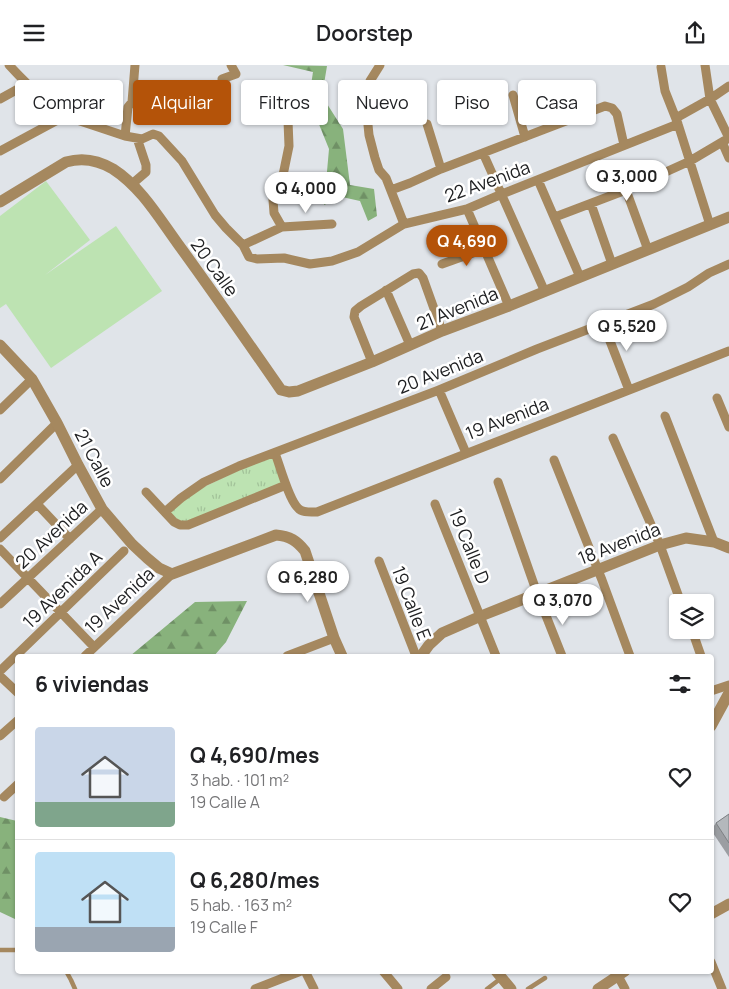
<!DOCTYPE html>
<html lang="es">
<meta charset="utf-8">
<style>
body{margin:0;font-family:Manrope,sans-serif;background:#f6f6f6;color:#202124;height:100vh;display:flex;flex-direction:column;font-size:19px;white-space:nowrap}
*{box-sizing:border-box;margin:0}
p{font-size:16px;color:#757577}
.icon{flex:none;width:28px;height:28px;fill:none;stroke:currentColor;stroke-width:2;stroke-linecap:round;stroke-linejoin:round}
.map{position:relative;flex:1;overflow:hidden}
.panel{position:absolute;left:15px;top:589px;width:699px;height:320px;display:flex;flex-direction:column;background:#fff;border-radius:5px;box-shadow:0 1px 4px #0004}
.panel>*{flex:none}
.guide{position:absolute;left:15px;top:15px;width:700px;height:45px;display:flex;gap:10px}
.controls{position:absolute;left:669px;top:529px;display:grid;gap:10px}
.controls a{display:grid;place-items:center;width:45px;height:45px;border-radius:5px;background:#fff;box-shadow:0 1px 4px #0004;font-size:25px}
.price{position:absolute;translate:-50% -42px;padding:0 11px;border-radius:18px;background:#fff;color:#222;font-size:16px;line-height:32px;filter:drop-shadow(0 1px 2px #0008)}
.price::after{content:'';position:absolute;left:50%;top:30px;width:15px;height:11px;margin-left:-8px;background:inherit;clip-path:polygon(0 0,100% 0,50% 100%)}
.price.on{background:#b45309;color:#fff}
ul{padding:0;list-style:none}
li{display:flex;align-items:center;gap:15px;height:125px;padding:0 20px}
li+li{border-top:1px solid #e0e0e0}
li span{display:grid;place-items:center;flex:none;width:140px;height:100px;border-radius:5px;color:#555}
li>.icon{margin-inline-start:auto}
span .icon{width:60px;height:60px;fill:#fffc;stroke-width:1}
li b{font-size:21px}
h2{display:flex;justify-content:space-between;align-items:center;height:60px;padding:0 20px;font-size:21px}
.chip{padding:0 18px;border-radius:5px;background:#fff;box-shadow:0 1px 4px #0004;font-size:18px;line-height:45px}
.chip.on{background:#b45309;color:#fff}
header{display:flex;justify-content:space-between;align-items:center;height:65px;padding:0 20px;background:#fff;font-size:22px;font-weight:600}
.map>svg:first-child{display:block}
.grass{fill:url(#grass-tufts)}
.forest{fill:url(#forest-firs)}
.pitch{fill:#bde3b2}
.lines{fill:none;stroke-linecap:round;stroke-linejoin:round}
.service{stroke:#a5885f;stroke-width:4.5}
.minor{stroke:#a5885f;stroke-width:9}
.tertiary{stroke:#a5885f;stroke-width:11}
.wall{fill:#9b9ea2}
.building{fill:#b4b8bc;stroke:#7e8184}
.labels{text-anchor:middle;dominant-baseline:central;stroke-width:5;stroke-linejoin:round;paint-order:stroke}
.street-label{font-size:18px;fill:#202123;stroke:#fff}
</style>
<header><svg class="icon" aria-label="menu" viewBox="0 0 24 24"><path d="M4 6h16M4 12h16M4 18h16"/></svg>Doorstep<svg class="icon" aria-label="share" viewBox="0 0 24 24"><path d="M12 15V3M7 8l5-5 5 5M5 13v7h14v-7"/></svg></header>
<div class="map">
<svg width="729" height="924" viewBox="0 0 729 924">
<defs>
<pattern id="grass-tufts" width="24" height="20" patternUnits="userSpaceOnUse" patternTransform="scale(1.25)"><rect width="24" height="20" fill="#bde3b2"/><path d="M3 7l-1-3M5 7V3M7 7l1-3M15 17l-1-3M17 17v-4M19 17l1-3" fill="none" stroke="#a2c299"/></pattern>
<pattern id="forest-firs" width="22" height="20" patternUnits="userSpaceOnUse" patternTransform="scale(1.25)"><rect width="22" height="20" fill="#88b27c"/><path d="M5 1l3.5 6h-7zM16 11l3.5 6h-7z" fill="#6f9065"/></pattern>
</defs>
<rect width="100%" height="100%" fill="#e0e4e9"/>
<!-- grass -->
<path class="grass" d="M275 388 286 420 188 460 165 447 181 433Z"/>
<!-- forest -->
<path class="forest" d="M283 0 327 1 322 31 343 64 350 120 374 124 377 151 368 156 360 136 342 132 324 140 329 84 314 47 311 20 313 7Z
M247 536 226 577 214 591H130L195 537Z
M0 752 17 756V855L0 847Z"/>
<!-- pitch -->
<path class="pitch" d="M46 116 90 175 45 210 116 161 162 226 51 303 6 239 0 243V151Z"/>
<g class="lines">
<!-- service -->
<path class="service" d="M0 885H18
M66 906 71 915 75 924
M487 924 500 914
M528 924 545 913"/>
<!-- minor -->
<path class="minor" d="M9 0C20 12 31 23 43 33 51 39 58 44 65 51L125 71 142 74 153 69 159 71 182 96 215 150 226 163 243 180 249 192 257 194 284 193 310 199 332 196 358 187 404 159 467 144 502 129 678 59
M380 0 370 16 366 40 369 70 375 93 379 105 386 113 404 159
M705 0 710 34 729 73
M661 2 665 26 678 59 710 160
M222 14 236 9 231 0
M513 30 525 72
M0 34 27 19
M676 53 710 34 729 21
M427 59 441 104
M125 71 128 42 132 37 135 0
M722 77 729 93
M0 86 65 51
M483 88 545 227
M538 115 580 212
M132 119 146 107V100L137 73
M391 125 410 118 441 104 605 41 612 43 617 49 624 80
M626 125 648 185
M591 139 612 199
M467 144 509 241
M555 152 626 125 690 96 729 73
M282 162 274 148 273 135 282 115 289 81 288 56 292 24
M243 180 282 162 332 159
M442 199 484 184
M386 225 410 280
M603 258 629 325
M372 297 354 252 355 246 361 241 413 209 419 208 423 213 442 266
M439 325 466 388
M717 333 729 362
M0 345 32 314
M665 351 714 477
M613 373 660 480 681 538
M275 388C280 401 289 435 298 443 302 448 310 447 317 447L729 286
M554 395 602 515 630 591
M0 414 57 358
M498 417 537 528 562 591
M146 427 174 457 180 460H188L286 420
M37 439 70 474
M435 439 496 591
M165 447 181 433 204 417 239 401 439 325 537 284 654 239 688 222 709 208 729 199
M0 473 78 400
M0 484 94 582
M379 496 416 591
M0 539 102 444
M692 565 701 591
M85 591 172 509
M287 591 334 573
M0 606 124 486
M0 611 18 628
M711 626 729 620
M0 671 18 655
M4 732 18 719
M711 897 722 924
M305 906 314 924
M383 906 398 924
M618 911 625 924
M255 924 301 906
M431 924 446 912"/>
<!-- tertiary -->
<path class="tertiary" d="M0 137 66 97C83 92 98 95 113 104 141 122 159 153 178 179 213 227 247 276 281 325L289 327 298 326 372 297 442 266 509 241 729 152
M0 280 32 314 57 358 78 400 102 444 132 479 147 493 159 503 172 509 276 470C290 471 297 476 305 486L334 573 342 591
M421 591 429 580 442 568 481 551 660 480 686 473 714 477 729 483
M711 661 729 628
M711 849 729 839
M496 906 511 924
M598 924 625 906"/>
</g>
<!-- wall -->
<path class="wall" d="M729 749V792L711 765 716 758Z"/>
<!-- building -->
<path class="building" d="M729 749V778L716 758Z"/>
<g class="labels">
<!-- street labels -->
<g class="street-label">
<text transform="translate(487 116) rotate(-20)">22 Avenida</text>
<text transform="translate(215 202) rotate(54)">20 Calle</text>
<text transform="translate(457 243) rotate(-22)">21 Avenida</text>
<text transform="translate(440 306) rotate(-22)">20 Avenida</text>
<text transform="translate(507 353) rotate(-21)">19 Avenida</text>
<text transform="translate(95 393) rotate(62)">21 Calle</text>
<text transform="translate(51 469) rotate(-43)">20 Avenida</text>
<text transform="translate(619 478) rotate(-21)">18 Avenida</text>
<text transform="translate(470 481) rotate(68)">19 Calle D</text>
<text transform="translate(62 524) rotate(-44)">19 Avenida A</text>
<text transform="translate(119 535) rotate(-43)">19 Avenida</text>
<text transform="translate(412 538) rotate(69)">19 Calle E</text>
</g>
</g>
</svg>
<div class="controls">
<a><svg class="icon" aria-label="layers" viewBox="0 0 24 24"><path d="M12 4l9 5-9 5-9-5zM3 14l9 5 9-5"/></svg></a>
</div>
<b class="price" style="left:627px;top:137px">Q 3,000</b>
<b class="price" style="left:306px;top:149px">Q 4,000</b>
<b class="price on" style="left:467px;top:202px">Q 4,690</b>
<b class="price" style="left:627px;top:287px">Q 5,520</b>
<b class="price" style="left:308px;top:538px">Q 6,280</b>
<b class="price" style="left:563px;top:561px">Q 3,070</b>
<div class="guide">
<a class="chip">Comprar</a>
<a class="chip on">Alquilar</a>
<a class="chip">Filtros</a>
<a class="chip">Nuevo</a>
<a class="chip">Piso</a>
<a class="chip">Casa</a>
</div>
<section class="panel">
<h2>6 viviendas<svg class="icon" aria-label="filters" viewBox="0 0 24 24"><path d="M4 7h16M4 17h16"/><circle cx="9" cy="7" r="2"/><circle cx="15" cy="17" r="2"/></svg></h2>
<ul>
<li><span style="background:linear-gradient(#c9d6e8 75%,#7fa58c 0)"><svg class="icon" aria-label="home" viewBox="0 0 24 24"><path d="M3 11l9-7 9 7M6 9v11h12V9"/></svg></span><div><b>Q 4,690/mes</b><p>3 hab. · 101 m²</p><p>19 Calle A</p></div><svg class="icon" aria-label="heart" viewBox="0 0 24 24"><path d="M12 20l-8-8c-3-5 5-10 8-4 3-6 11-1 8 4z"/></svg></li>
<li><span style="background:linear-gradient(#bfe0f5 75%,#9aa5b1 0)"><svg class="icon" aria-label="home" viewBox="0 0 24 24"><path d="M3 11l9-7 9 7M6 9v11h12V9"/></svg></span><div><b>Q 6,280/mes</b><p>5 hab. · 163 m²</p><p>19 Calle F</p></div><svg class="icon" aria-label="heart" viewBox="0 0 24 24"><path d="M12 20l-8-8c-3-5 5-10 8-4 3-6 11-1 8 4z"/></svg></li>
</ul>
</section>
</div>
